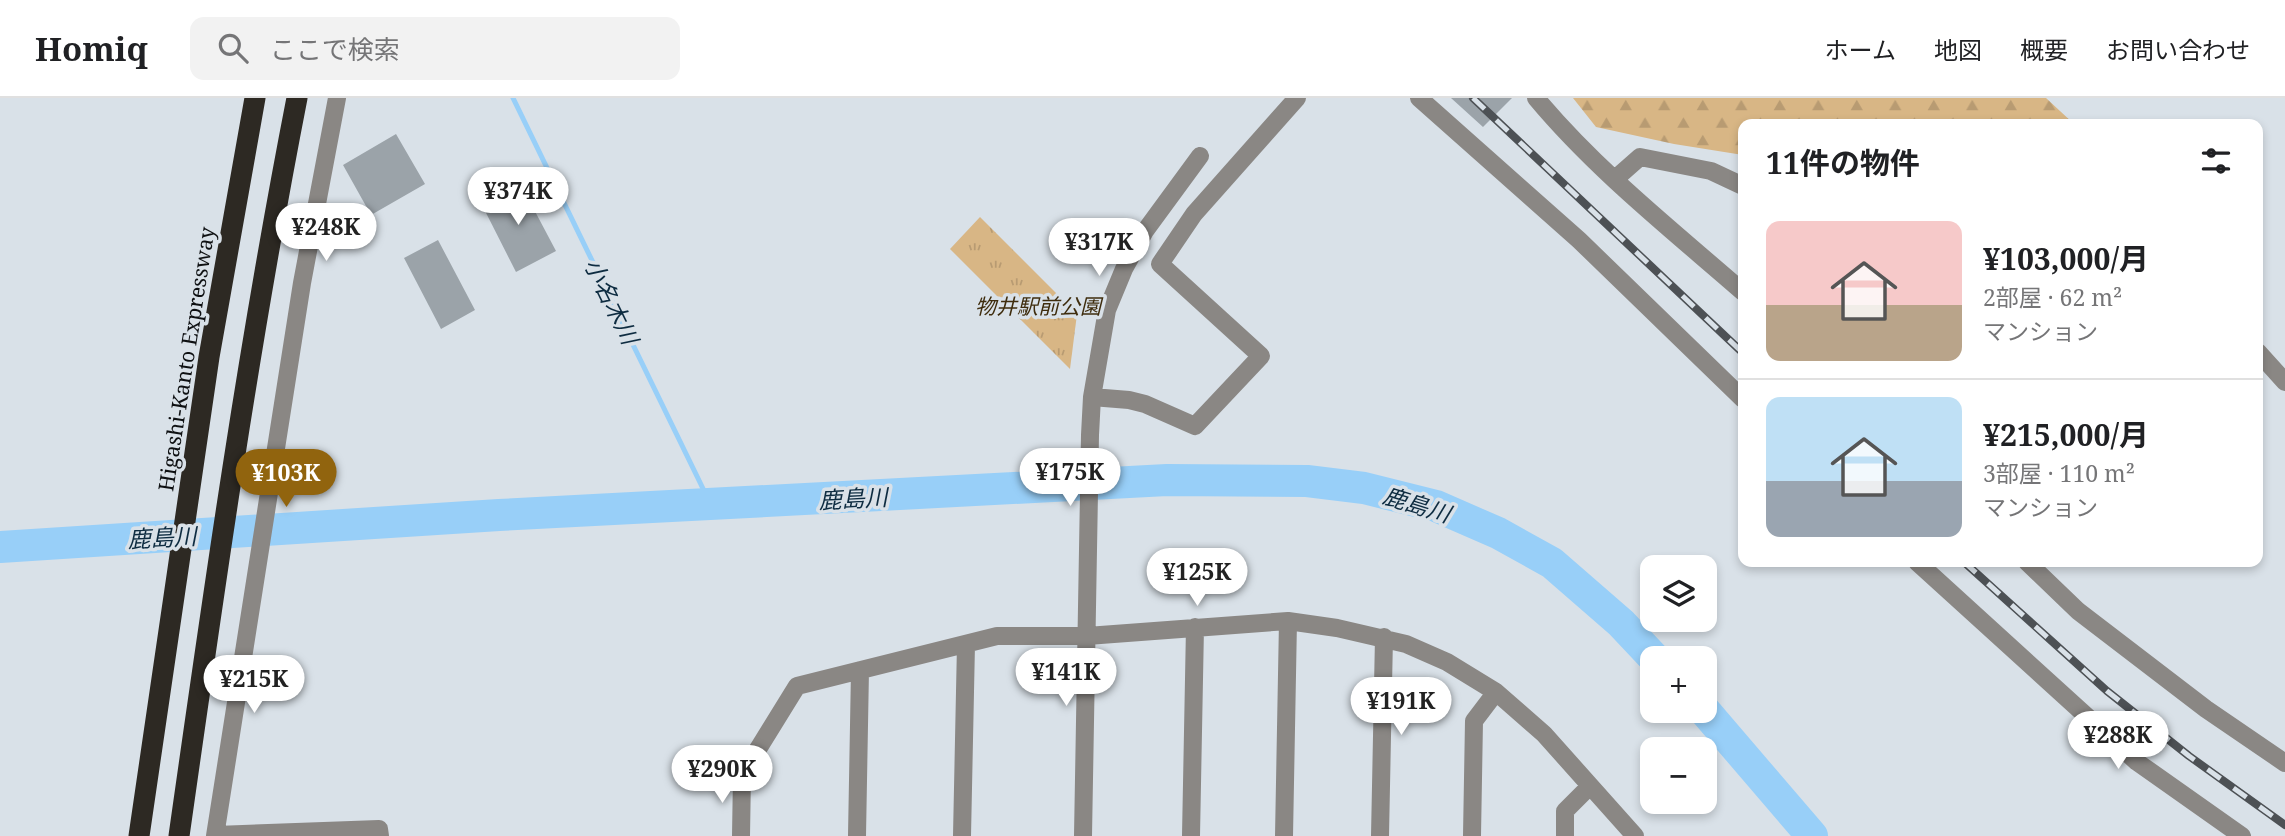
<!DOCTYPE html>
<html lang="ja">
<meta charset="utf-8">
<style>
body{margin:0;font-family:"Noto Serif","Noto Sans JP",serif;background:#f2f2f2;color:#202124;height:100vh;display:flex;flex-direction:column;font-size:26px;white-space:nowrap}
*{box-sizing:border-box;margin:0}
p{font-size:23px;color:#757577}
.icon{flex:none;width:38px;height:38px;fill:none;stroke:currentColor;stroke-width:2;stroke-linecap:round;stroke-linejoin:round}
.map{position:relative;flex:1;overflow:hidden}
.panel{position:absolute;left:1738px;top:21px;width:525px;height:448px;display:flex;flex-direction:column;background:#fff;border-radius:14px;box-shadow:0 4px 10px #0003}
.panel>*{flex:none}
.fabs{position:absolute;left:1640px;top:457px;display:grid;gap:14px}
.fabs a{display:grid;place-items:center;width:77px;height:77px;border-radius:14px;background:#fff;box-shadow:0 4px 10px #0003;font-size:35px}
.price{position:absolute;translate:-50% -60px;padding:0 16px;border-radius:24px;background:#fff;color:#222;font-size:23px;line-height:46px;filter:drop-shadow(0 2px 4px #0008)}
.price::after{content:'';position:absolute;left:50%;top:42px;width:21px;height:16px;margin-left:-10px;background:inherit;clip-path:polygon(0 0,100% 0,50% 100%)}
.price.current{background:#91640e;color:#fff}
ul{padding:0;list-style:none}
li{display:flex;align-items:center;gap:21px;height:175px;padding:0 28px}
li+li{border-top:2px solid #e0e0e0}
li span{display:grid;place-items:center;flex:none;width:196px;height:140px;border-radius:14px;color:#555}
li>.icon{margin-inline-start:auto}
span .icon{width:84px;height:84px;fill:#fffc;stroke-width:1}
li b{font-size:30px}
h2{display:flex;justify-content:space-between;align-items:center;height:84px;padding:0 28px;font-size:30px}
header{display:flex;align-items:center;gap:42px;box-sizing:border-box;height:98px;padding:0 35px;background:#fff;border-bottom:2px solid #e0e0e0}
header strong{font-size:33px}
nav{display:flex;gap:38px;margin-inline-start:auto;font-size:24px}
.search{width:490px;height:63px;background:#f2f2f2;display:flex;align-items:center;gap:18px;box-sizing:border-box;padding:0 24px;border-radius:14px;color:#757577;font-size:26px}
.map>svg:first-child{display:block}
.forest{fill:url(#forest-firs)}
.park{fill:url(#park-tufts)}
.lines{fill:none;stroke-linecap:round;stroke-linejoin:round}
.stream{stroke:#98cff8;stroke-width:5}
.river{stroke:#98cff8;stroke-width:32}
.building{fill:#9ba3a9}
.minor{stroke:#8a8784;stroke-width:18}
.highway{stroke:#2d2923;stroke-width:21}
.rail-casing{stroke:#4d5155;stroke-width:8}
.rail{stroke:#d9e1e8;stroke-width:5;stroke-dasharray:16;stroke-linecap:butt}
.labels{text-anchor:middle;dominant-baseline:central;stroke-width:7;stroke-linejoin:round;paint-order:stroke}
.park-label{font-size:21px;font-style:italic;fill:#3e2c0d;stroke:#d9e1e8}
.street-label{font-size:21px;fill:#0e1012;stroke:#d9e1e8}
.water-label{font-size:23px;font-style:italic;fill:#0e2c41;stroke:#d9e1e8}
</style>
<header>
<strong>Homiq</strong>
<div class="search"><svg class="icon" aria-label="search" viewBox="0 0 24 24"><circle cx="10" cy="10" r="6"/><path d="M15 15l6 6"/></svg>ここで検索</div>
<nav><a>ホーム</a><a>地図</a><a>概要</a><a>お問い合わせ</a></nav>
</header>
<div class="map">
<svg width="2285" height="738" viewBox="0 0 2285 738">
<defs>
<pattern id="forest-firs" width="22" height="20" patternUnits="userSpaceOnUse" patternTransform="scale(1.75)"><rect width="22" height="20" fill="#d8b685"/><path d="M5 1l3.5 6h-7zM16 11l3.5 6h-7z" fill="#b89b72"/></pattern>
<pattern id="park-tufts" width="24" height="20" patternUnits="userSpaceOnUse" patternTransform="scale(1.75)"><rect width="24" height="20" fill="#d8b685"/><path d="M3 7l-1-3M5 7V3M7 7l1-3M15 17l-1-3M17 17v-4M19 17l1-3" fill="none" stroke="#b89b72"/></pattern>
</defs>
<rect width="100%" height="100%" fill="#d9e1e8"/>
<!-- forest -->
<path class="forest" d="M1573 0H2046L2074 26H1743V57L1674 46 1596 29Z"/>
<!-- park -->
<path class="park" d="M980 119 1077 216 1070 271 950 151Z"/>
<g class="lines">
<!-- stream -->
<path class="stream" d="M513 0 710 405"/>
<!-- river -->
<path class="river" d="M0 449 499 417 1167 382 1307 383 1364 390 1436 408 1498 435 1552 465 1621 525 1654 560
M1704 612 1812 738"/>
</g>
<!-- building -->
<path class="building" d="M1451 0H1512L1483 29Z
M396 36 425 86 371 117 343 67Z
M520 85 556 153 516 174 481 105Z
M438 142 475 212 441 231 404 160Z"/>
<g class="lines">
<!-- minor -->
<path class="minor" d="M1419 0 1579 142 1743 301
M1536 0C1596 72 1672 132 1743 194
M1615 81 1640 59 1711 73 1743 88
M2258 254 2285 284
M1092 299 1129 302 1145 306 1195 328 1261 258 1160 166 1194 116 1297 0
M1917 464 2137 664 2242 738
M2027 464 2078 513 2206 611 2285 665
M216 737 379 731 380 738
M215 738 302 185 337 0
M741 738 742 677 797 588 997 538H1087L1288 523 1337 530 1406 546 1447 564 1496 594 1544 636 1635 738
M857 738 860 572
M962 738 966 546
M1083 738 1090 337 1092 299 1107 212 1124 171 1145 133 1200 58
M1191 738 1195 529
M1284 738 1288 523
M1380 738 1384 539
M1472 738 1474 623 1496 594
M1565 738V713L1589 689"/>
<!-- highway -->
<path class="highway" d="M139 738 209 259 255 0
M179 738C214 491 249 245 297 0"/>
<defs>
<path id="rail" d="M1473 0 1743 255
M1964 464 2107 593 2189 658 2285 727"/>
</defs>
<!-- rail casing -->
<use href="#rail" class="rail-casing"/>
<!-- rail -->
<use href="#rail" class="rail"/>
</g>
<g class="labels">
<!-- park labels -->
<g class="park-label">
<text x="1038" y="208">物井駅前公園</text>
</g>
<!-- street labels -->
<g class="street-label">
<text transform="translate(186 261) rotate(-81)">Higashi-Kanto Expressway</text>
</g>
<!-- water labels -->
<g class="water-label">
<text transform="translate(612 203) rotate(64)">小名木川</text>
<text transform="translate(853 400) rotate(-3)">鹿島川</text>
<text transform="translate(1417 406) rotate(17)">鹿島川</text>
<text transform="translate(162 439) rotate(-3)">鹿島川</text>
</g>
</g>
</svg>
<div class="fabs">
<a><svg class="icon" aria-label="layers" viewBox="0 0 24 24"><path d="M12 4l9 5-9 5-9-5zM3 14l9 5 9-5"/></svg></a>
<a>+</a>
<a>−</a>
</div>
<b class="price" style="left:518px;top:129px">¥374K</b>
<b class="price" style="left:326px;top:165px">¥248K</b>
<b class="price" style="left:1099px;top:180px">¥317K</b>
<b class="price" style="left:1070px;top:410px">¥175K</b>
<b class="price current" style="left:286px;top:411px">¥103K</b>
<b class="price" style="left:1197px;top:510px">¥125K</b>
<b class="price" style="left:1066px;top:610px">¥141K</b>
<b class="price" style="left:254px;top:617px">¥215K</b>
<b class="price" style="left:1401px;top:639px">¥191K</b>
<b class="price" style="left:2118px;top:673px">¥288K</b>
<b class="price" style="left:722px;top:707px">¥290K</b>
<section class="panel">
<h2>11件の物件<svg class="icon" aria-label="filters" viewBox="0 0 24 24"><path d="M4 7h16M4 17h16"/><circle cx="9" cy="7" r="2"/><circle cx="15" cy="17" r="2"/></svg></h2>
<ul>
<li><span style="background:linear-gradient(#f6c9c9 60%,#b9a48a 0)"><svg class="icon" aria-label="home" viewBox="0 0 24 24"><path d="M3 11l9-7 9 7M6 9v11h12V9"/></svg></span><div><b>¥103,000/月</b><p>2部屋 · 62 m²</p><p>マンション</p></div></li>
<li><span style="background:linear-gradient(#bfe0f5 60%,#9aa5b1 0)"><svg class="icon" aria-label="home" viewBox="0 0 24 24"><path d="M3 11l9-7 9 7M6 9v11h12V9"/></svg></span><div><b>¥215,000/月</b><p>3部屋 · 110 m²</p><p>マンション</p></div></li>
</ul>
</section>
</div>
